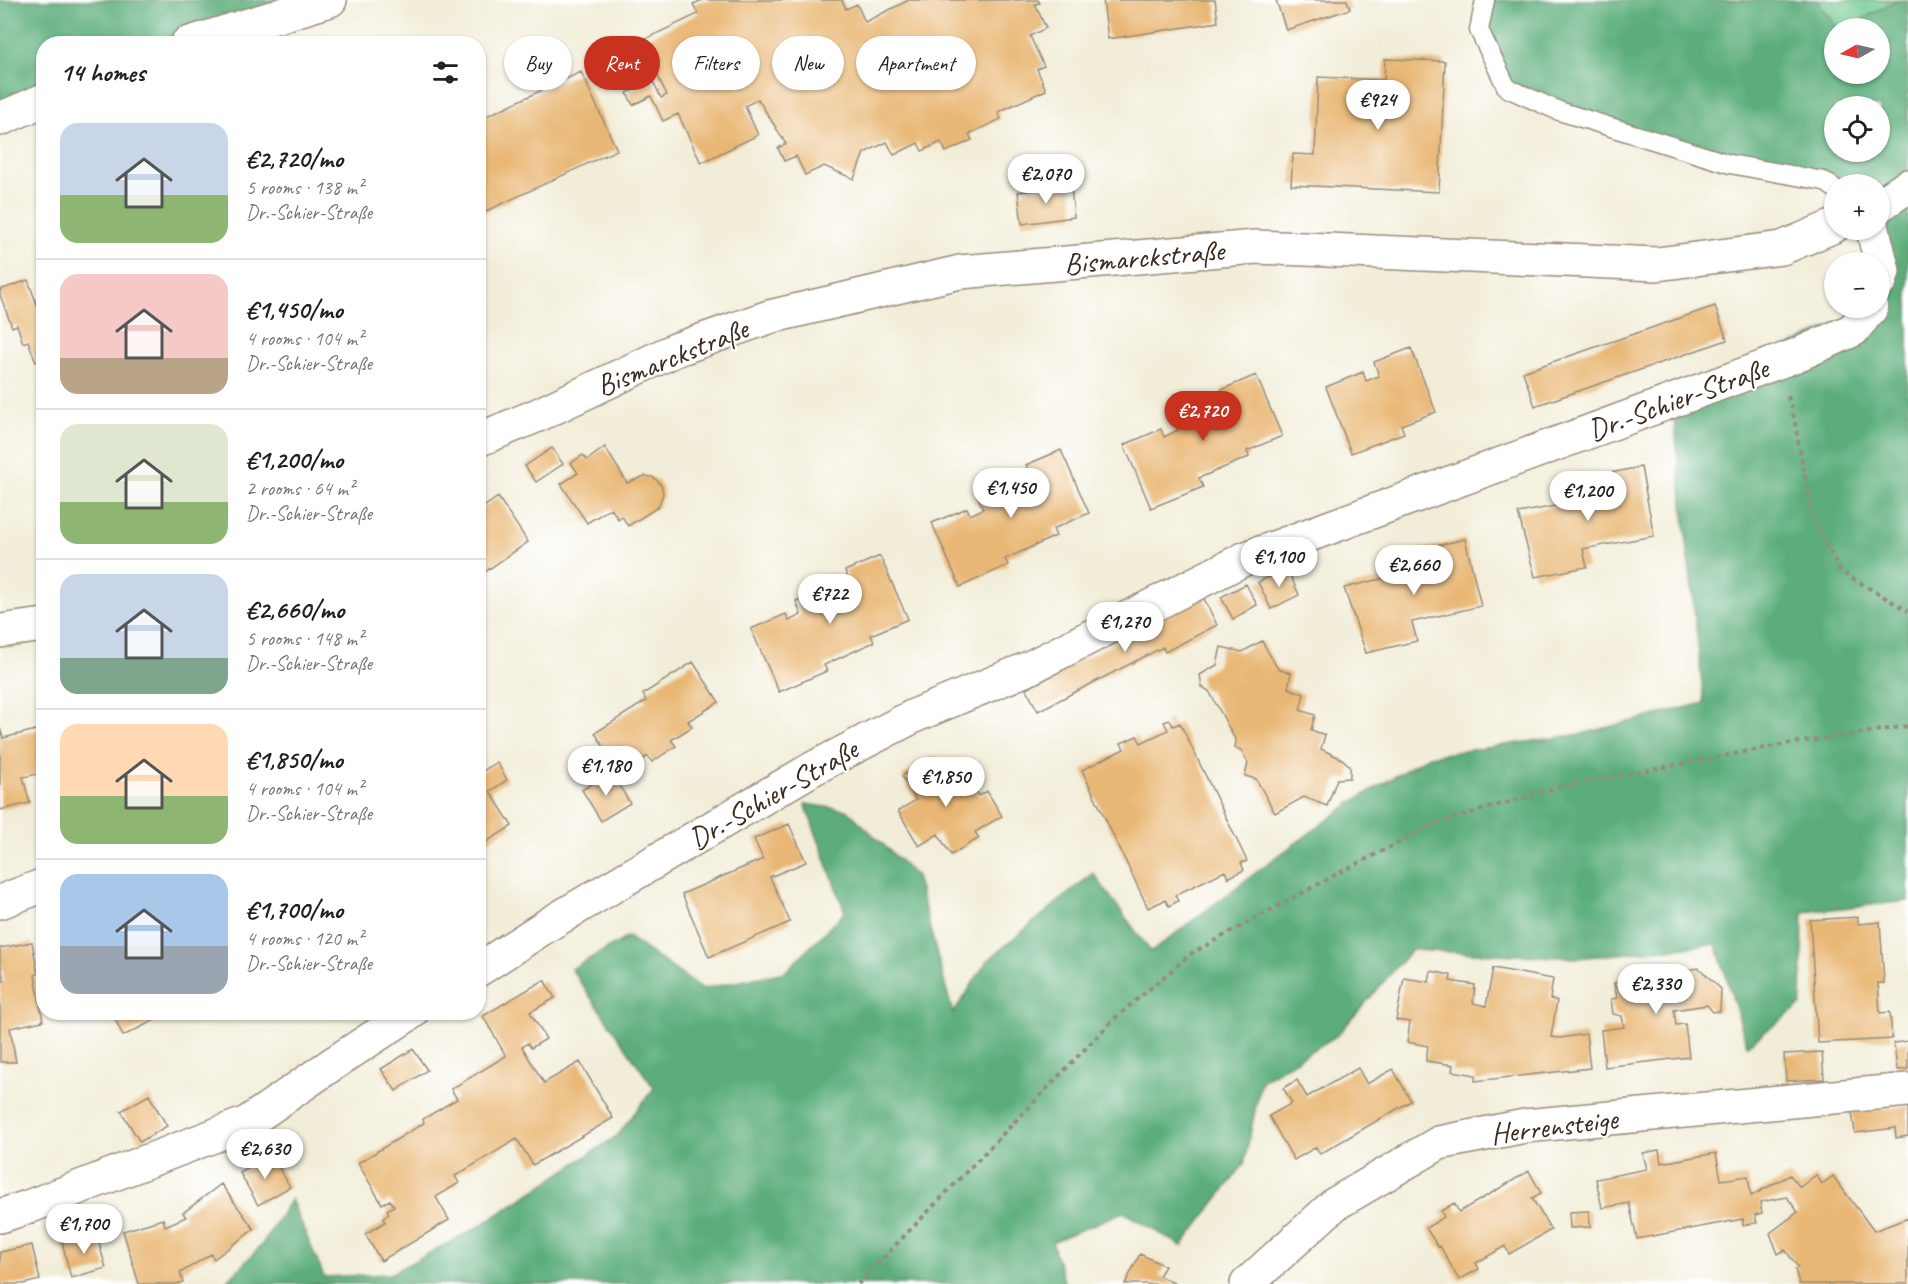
<!DOCTYPE html>
<meta charset="utf-8">
<style>
body{margin:0;font-family:Caveat,sans-serif;background:#f2f2f2;color:#202124;height:100vh;display:flex;flex-direction:column;font-size:22px;white-space:nowrap}
*{box-sizing:border-box;margin:0}
p{font-size:20px;color:#757577}
.icon{flex:none;width:33px;height:33px;fill:none;stroke:currentColor;stroke-width:2;stroke-linecap:round;stroke-linejoin:round}
.map{position:relative;flex:1;overflow:hidden}
.details{position:absolute;left:36px;top:36px;width:450px;height:984px;display:flex;flex-direction:column;background:#fff;border-radius:24px;box-shadow:0 2px 4px #0004}
.details>*{flex:none}
.guide{position:absolute;left:504px;top:36px;width:570px;height:54px;display:flex;gap:12px}
.needle{width:39px;rotate:262deg}
.buttons{position:absolute;left:1824px;top:18px;display:grid;gap:12px}
.buttons a{display:grid;place-items:center;width:66px;height:66px;border-radius:50%;background:#fff;box-shadow:0 2px 4px #0004;font-size:30px}
.price{position:absolute;translate:-50% -51px;padding:0 14px;border-radius:21px;background:#fff;color:#222;font-size:20px;line-height:39px;filter:drop-shadow(0 2px 3px #0008)}
.price::after{content:'';position:absolute;left:50%;top:36px;width:18px;height:14px;margin-left:-9px;background:inherit;clip-path:polygon(0 0,100% 0,50% 100%)}
.price.active{background:#c8321e;color:#fff}
ul{padding:0;list-style:none}
li{display:flex;align-items:center;gap:18px;height:150px;padding:0 24px}
li+li{border-top:2px solid #e0e0e0}
li span{display:grid;place-items:center;flex:none;width:168px;height:120px;border-radius:18px;color:#555}
li>.icon{margin-inline-start:auto}
span .icon{width:72px;height:72px;fill:#fffc;stroke-width:1}
li b{font-size:26px}
h2{display:flex;justify-content:space-between;align-items:center;height:72px;padding:0 24px;font-size:26px}
.pill{padding:0 21px;border-radius:27px;background:#fff;box-shadow:0 2px 4px #0004;font-size:21px;line-height:54px}
.pill.active{background:#c8321e;color:#fff}
.map>svg:first-child{display:block}
.green{fill:#71c990;stroke:#567a57;stroke-width:1.5}
.forest{fill:#5cad7a;stroke:#4c6c4c;stroke-width:1.5;fill-rule:evenodd}
.building{fill:#e9b774}
.lines{fill:none;stroke-linecap:round;stroke-linejoin:round}
.lane-casing{stroke:#968c7b;stroke-width:21}
.street-casing{stroke:#968c7b;stroke-width:36}
.secondary-casing{stroke:#968c7b;stroke-width:36}
.path{stroke:#968c7b;stroke-width:4;stroke-dasharray:4.5 4.5;stroke-linecap:butt}
.lane{stroke:#fff;stroke-width:18}
.street{stroke:#fff;stroke-width:33}
.secondary{stroke:#fff;stroke-width:33}
.labels{text-anchor:middle;dominant-baseline:central;stroke-width:4.5;stroke-linejoin:round;paint-order:stroke}
.street-label{font-size:30px;fill:#3b2a1e;stroke:#fff}
</style>
<div class="map">
<svg width="1908" height="1284" viewBox="0 0 1908 1284">
<rect width="100%" height="100%" fill="#fff"/>
<filter id="ink" filterUnits="userSpaceOnUse"><feTurbulence type="fractalNoise" baseFrequency=".0167" numOctaves="2"/><feDisplacementMap in="SourceGraphic" scale="12" xChannelSelector="R" yChannelSelector="G"/><feConvolveMatrix kernelMatrix="1 2 1 2 8 2 1 2 1" color-interpolation-filters="sRGB"/></filter>
<filter id="wash" filterUnits="userSpaceOnUse"><feTurbulence type="fractalNoise" baseFrequency=".008" numOctaves="4" result="noise"/><feDisplacementMap in="SourceGraphic" scale="24" xChannelSelector="R" yChannelSelector="G"/><feGaussianBlur stdDeviation="1.35" result="paint"/><feColorMatrix in="noise" values="0 0 0 0 0 0 0 0 0 0 0 0 0 0 0 0 0 1.4 0 .05"/><feComposite in="paint" operator="in"/></filter>
<g filter="url(#wash)">
<rect width="100%" height="100%" fill="#f2edd8"/>
<!-- green -->
<path class="green" d="M1817 0H1897L1847 28H1837Z"/>
<!-- forest -->
<path class="forest" d="M0 0H330L187 43 44 44 43 100 0 119Z
M1485 0H1817L1837 28H1834V74H1880V28H1847L1897 0H1908V901L1803 912 1801 1005 1747 1045 1716 944 1578 958 1411 950 1338 1035 1261 1081 1244 1164 1182 1246 1123 1212 1052 1242 1065 1284H224L261 1246 291 1199 324 1277 390 1274 480 1226 617 1136 654 1088 571 969 628 937 702 989 785 972 845 912 805 804 847 810 916 876 953 1014 987 961 1093 873 1151 952 1271 861 1354 801 1429 756 1581 734 1704 703 1672 401 1871 308 1880 230V184H1834L1730 164 1507 88 1479 30ZM1834 106H1880V152H1834Z"/>
<g id="blocks">
<!-- building -->
<path class="building" d="M703 0H842L846 9 857 4 865 22 909 0H1038L1040 3 1035 4 1046 28 1030 36 1044 66 1037 69 1046 90 998 112 1001 119 969 134 972 140 946 152 941 142 922 151 918 143 894 155 887 142 864 153 854 179 824 166 805 175 796 156 784 161 778 148 786 144 758 99 745 106 758 135 701 163 678 114 663 121 651 96 633 105 627 93 653 81 661 98 667 95 641 41 698 14 693 4Z
M1103 0H1215L1218 22 1108 39Z
M1276 0H1347L1350 9 1286 30Z
M1385 59 1445 61 1439 192 1291 185 1293 154 1315 155 1318 77 1384 80Z
M581 72 617 150 478 215V120Z
M1071 186 1074 217 1022 224 1018 192Z
M28 280 41 316 44 315V359L36 362 28 341 23 343 17 325 12 327 0 295V290Z
M1715 306 1727 340 1535 406 1523 372Z
M1411 348 1436 412 1401 425 1404 433 1351 453 1326 387 1363 372 1366 381 1379 376 1374 362Z
M1256 375 1282 436 1247 451 1249 457 1199 478 1203 487 1151 508 1124 445 1161 429 1164 437 1178 430 1172 417 1210 401 1212 406 1226 401 1221 390Z
M605 447 627 483 645 476 652 477 658 481 662 487 663 494 658 507 628 526 622 516 618 519 611 508 587 523 561 484 578 473 571 463 583 455 587 460Z
M552 448 563 464 536 482 525 466Z
M1061 450 1089 513 1053 529 1056 536 1005 559 1008 565 960 587 932 523 967 508 970 515 983 509 977 495 1014 478 1017 485 1032 478 1026 465Z
M1641 467 1654 536 1583 549 1587 567 1535 577 1518 513 1588 500 1584 478Z
M498 497 528 542 482 574 478 569V511Z
M1465 539 1481 606 1412 622 1417 641 1366 653 1344 588 1413 571 1409 552Z
M880 556 908 619 871 635 874 642 824 665 827 671 779 692 751 629 786 614 789 621 801 615 796 601 833 584 836 591 851 584 845 571Z
M1287 568 1299 595 1271 609 1258 582Z
M1246 584 1257 605 1233 619 1221 597Z
M1203 597 1217 625 1165 652 1163 647 1038 711 1026 689Z
M1262 641 1278 669 1291 673 1288 688 1304 694 1300 710 1315 715 1311 730 1325 735 1321 749 1342 759 1350 766V778L1337 779 1327 806 1304 797 1275 813 1256 779 1245 776 1248 763 1241 750 1235 748 1236 741 1209 691 1202 687 1200 675 1217 665 1221 647 1242 652Z
M693 662 719 702 688 721 692 727 671 740 676 746 652 762 648 756 620 773 595 733 646 701 643 694Z
M1170 720 1173 726 1180 723 1247 861 1241 863 1244 870 1228 878 1225 871 1175 895 1178 901 1169 906 1165 900 1148 908 1082 770 1124 749 1121 743 1137 736 1141 743 1168 730 1164 722Z
M0 728 3 738 44 728V773L23 777 30 803 0 810Z
M933 757 950 786 967 775 979 796 987 791 1002 816 975 832 979 838 951 855 938 834 919 846 898 811 916 800 902 776Z
M497 762 507 780 490 791 512 826 478 847V781L481 780 478 774Z
M611 772 630 803 601 821 582 790Z
M789 824 806 862 770 877 790 922 709 957 682 894 763 859 754 839Z
M1858 917V924L1880 922 1884 983H1878L1880 1013 1890 1012 1892 1039 1818 1043 1810 920Z
M32 942 38 974 35 975 43 1021 10 1028 16 1062H0V982L4 981 0 960V948Z
M1673 967 1680 971 1699 968 1721 989 1720 1011 1713 1012 1707 1005 1674 1010 1676 1025 1685 1024 1689 1057 1605 1067 1601 1030 1624 1027 1622 1016 1613 1014 1611 999 1617 998 1614 983 1636 980 1640 972Z
M1493 968 1553 979 1550 999 1557 1001 1551 1037 1560 1038 1586 1034 1590 1068 1475 1081 1476 1075 1452 1071 1453 1065 1426 1061 1428 1046 1407 1042 1410 1022 1396 1020 1404 978 1429 982 1431 971 1451 975 1450 981 1475 985 1473 1003 1486 1006Z
M544 980 555 998 530 1012 546 1039 531 1048 528 1043 522 1047 544 1083 580 1062 613 1118 533 1165 517 1139 455 1176 459 1183 436 1197 449 1220 381 1261 365 1234 385 1222 383 1218 389 1214 387 1210 394 1206 390 1200 382 1204 358 1163 424 1123 423 1119 457 1099 451 1089 506 1056 483 1016Z
M112 1012H171L123 1036Z
M1908 1041V1069L1897 1070 1894 1043Z
M413 1049 427 1070 396 1091 381 1069Z
M1822 1052 1824 1079 1786 1081 1784 1054Z
M1358 1068 1367 1084 1393 1069 1411 1101 1320 1154 1316 1147 1294 1160 1269 1116 1292 1103 1283 1088 1297 1080 1307 1097Z
M149 1095 167 1126 140 1142 121 1111Z
M1908 1106V1136L1896 1138 1895 1128 1855 1133 1852 1112Z
M1659 1150 1661 1163 1716 1153 1721 1180 1748 1176 1751 1196 1790 1175 1800 1187 1816 1175 1822 1184 1833 1176 1874 1231 1908 1218V1284H1799L1795 1269 1798 1267 1785 1250 1778 1254 1770 1233 1798 1212 1787 1197 1760 1202 1762 1213 1755 1215 1757 1223 1743 1225V1219L1637 1239 1629 1203 1602 1208 1596 1179 1647 1169 1643 1153Z
M272 1155 290 1187 258 1205 240 1173Z
M1529 1171 1541 1193 1532 1198 1551 1230 1509 1254 1505 1246 1476 1263 1479 1269 1459 1280 1440 1246 1438 1247 1426 1228 1444 1217 1441 1211 1454 1203 1459 1212Z
M221 1184 254 1229 214 1259 211 1254 180 1273 183 1282 176 1284H139L123 1231 163 1219 165 1226 186 1217 183 1213Z
M1589 1211 1590 1227 1570 1228 1569 1212Z
M96 1233 106 1268 71 1278 62 1242Z
M32 1245 40 1280 23 1284H0V1252Z
M1140 1254 1165 1266 1159 1276 1176 1284H1125Z"/>
</g>
</g>
<g filter="url(#ink)">
<use href="#blocks" fill-opacity="0" stroke="#968c7b" stroke-width="1.5"/>
<g class="lines">
<defs>
<path id="lane" d="M1485 0 1479 30 1507 88 1559 111 1730 164 1824 181 1834 188"/>
<path id="street" d="M187 44 330 0
M0 119 44 100
M1873 230 1883 271 1880 281
M0 902 44 885
M478 970 549 924 812 769 914 716 1029 668 1244 559 1797 355 1853 330 1871 308
M0 1216 28 1207 247 1123 331 1065 412 1012
M1247 1284 1335 1204 1439 1143 1525 1126 1908 1090"/>
<path id="secondary" d="M1880 205 1908 186
M478 440 538 415 675 350 769 317 960 272 1256 247 1657 264 1782 248 1834 226
M0 631 44 625"/>
</defs>
<!-- lane casing -->
<use href="#lane" class="lane-casing"/>
<!-- street casing -->
<use href="#street" class="street-casing"/>
<!-- secondary casing -->
<use href="#secondary" class="secondary-casing"/>
<!-- path -->
<path class="path" d="M1788 396 1792 408 1813 519 1840 571 1908 611
M858 1284 1114 1019 1192 953 1337 874 1437 823 1560 787 1786 744 1908 726"/>
<!-- lane -->
<use href="#lane" class="lane"/>
<!-- street -->
<use href="#street" class="street"/>
<!-- secondary -->
<use href="#secondary" class="secondary"/>
</g>
</g>
<g class="labels">
<!-- street labels -->
<g class="street-label">
<text transform="translate(1144 257) rotate(-5)">Bismarckstraße</text>
<text transform="translate(672 357) rotate(-22)">Bismarckstraße</text>
<text transform="translate(1678 399) rotate(-20)">Dr.-Schier-Straße</text>
<text transform="translate(773 794) rotate(-30)">Dr.-Schier-Straße</text>
<text transform="translate(1554 1126) rotate(-7)">Herrensteige</text>
</g>
</g>
</svg>
<div class="buttons">
<a><svg class="needle" viewBox="-14 -14 28 28"><path d="M0-13l5 13h-10z" fill="#e53935"/><path d="M0 13l5-13h-10z" fill="#757577"/></svg></a>
<a><svg class="icon" aria-label="locate" viewBox="0 0 24 24"><circle cx="12" cy="12" r="6"/><path d="M12 2v4M12 18v4M2 12h4M18 12h4"/></svg></a>
<a>+</a>
<a>−</a>
</div>
<b class="price" style="left:1378px;top:131px">€924</b>
<b class="price" style="left:1046px;top:205px">€2,070</b>
<b class="price active" style="left:1203px;top:442px">€2,720</b>
<b class="price" style="left:1011px;top:519px">€1,450</b>
<b class="price" style="left:1588px;top:522px">€1,200</b>
<b class="price" style="left:1279px;top:588px">€1,100</b>
<b class="price" style="left:1414px;top:596px">€2,660</b>
<b class="price" style="left:830px;top:625px">€722</b>
<b class="price" style="left:1125px;top:653px">€1,270</b>
<b class="price" style="left:606px;top:797px">€1,180</b>
<b class="price" style="left:946px;top:808px">€1,850</b>
<b class="price" style="left:1656px;top:1015px">€2,330</b>
<b class="price" style="left:265px;top:1180px">€2,630</b>
<b class="price" style="left:84px;top:1255px">€1,700</b>
<div class="guide">
<a class="pill">Buy</a>
<a class="pill active">Rent</a>
<a class="pill">Filters</a>
<a class="pill">New</a>
<a class="pill">Apartment</a>
</div>
<section class="details">
<h2>14 homes<svg class="icon" aria-label="filters" viewBox="0 0 24 24"><path d="M4 7h16M4 17h16"/><circle cx="9" cy="7" r="2"/><circle cx="15" cy="17" r="2"/></svg></h2>
<ul>
<li><span style="background:linear-gradient(#c9d6e8 60%,#8fb573 0)"><svg class="icon" aria-label="home" viewBox="0 0 24 24"><path d="M3 11l9-7 9 7M6 9v11h12V9"/></svg></span><div><b>€2,720/mo</b><p>5 rooms · 138 m²</p><p>Dr.-Schier-Straße</p></div></li>
<li><span style="background:linear-gradient(#f6c9c9 70%,#b9a48a 0)"><svg class="icon" aria-label="home" viewBox="0 0 24 24"><path d="M3 11l9-7 9 7M6 9v11h12V9"/></svg></span><div><b>€1,450/mo</b><p>4 rooms · 104 m²</p><p>Dr.-Schier-Straße</p></div></li>
<li><span style="background:linear-gradient(#dfe7d0 65%,#8fb573 0)"><svg class="icon" aria-label="home" viewBox="0 0 24 24"><path d="M3 11l9-7 9 7M6 9v11h12V9"/></svg></span><div><b>€1,200/mo</b><p>2 rooms · 64 m²</p><p>Dr.-Schier-Straße</p></div></li>
<li><span style="background:linear-gradient(#c9d6e8 70%,#7fa58c 0)"><svg class="icon" aria-label="home" viewBox="0 0 24 24"><path d="M3 11l9-7 9 7M6 9v11h12V9"/></svg></span><div><b>€2,660/mo</b><p>5 rooms · 148 m²</p><p>Dr.-Schier-Straße</p></div></li>
<li><span style="background:linear-gradient(#ffd9b3 60%,#8fb573 0)"><svg class="icon" aria-label="home" viewBox="0 0 24 24"><path d="M3 11l9-7 9 7M6 9v11h12V9"/></svg></span><div><b>€1,850/mo</b><p>4 rooms · 104 m²</p><p>Dr.-Schier-Straße</p></div></li>
<li><span style="background:linear-gradient(#a9c7e8 60%,#9aa5b1 0)"><svg class="icon" aria-label="home" viewBox="0 0 24 24"><path d="M3 11l9-7 9 7M6 9v11h12V9"/></svg></span><div><b>€1,700/mo</b><p>4 rooms · 120 m²</p><p>Dr.-Schier-Straße</p></div></li>
</ul>
</section>
</div>
